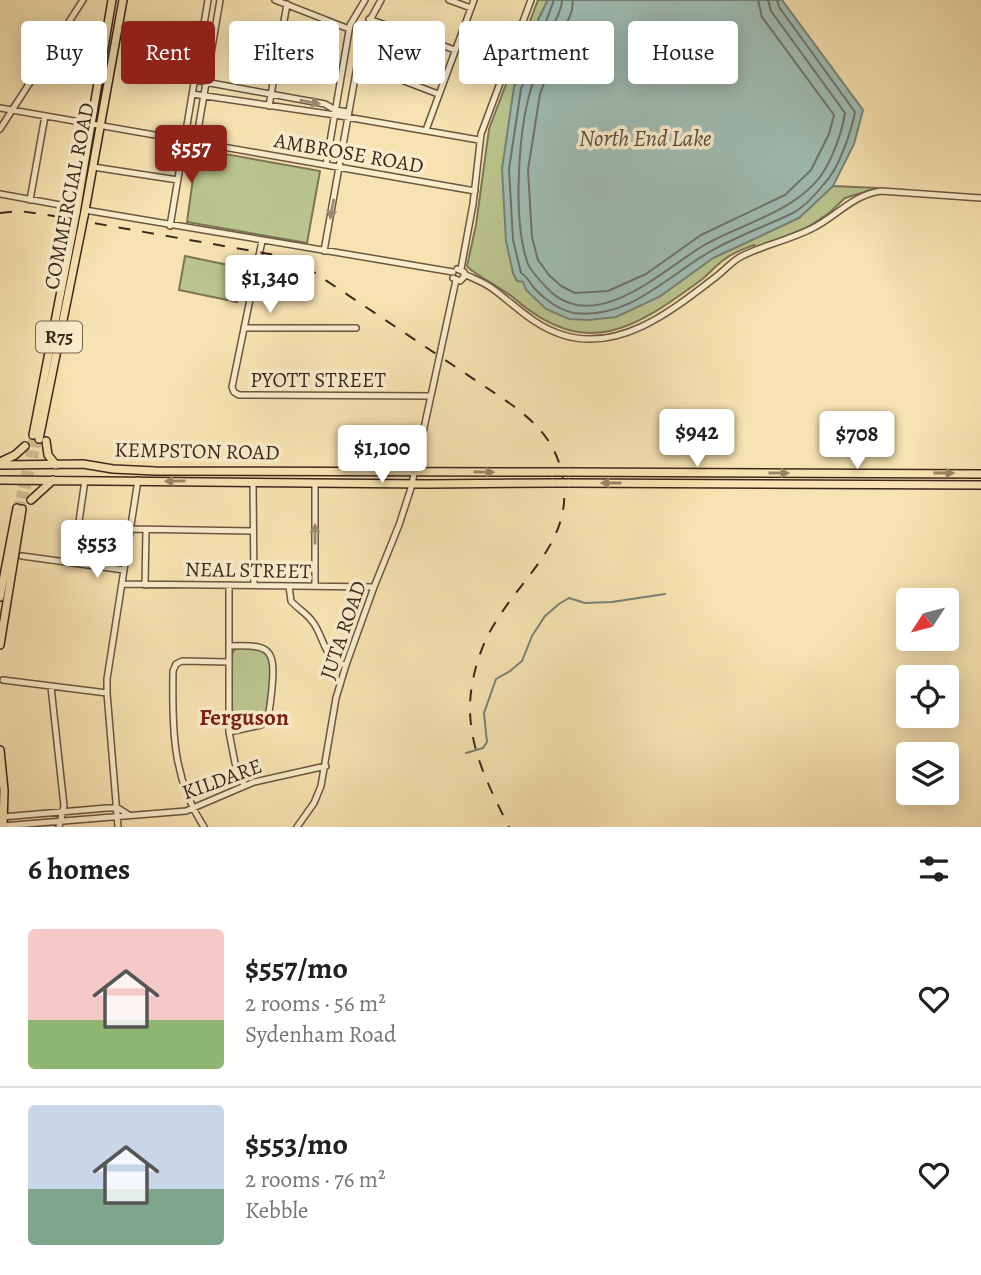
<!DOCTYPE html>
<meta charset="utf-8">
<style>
body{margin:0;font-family:Alegreya,serif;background:#f6f6f6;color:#202124;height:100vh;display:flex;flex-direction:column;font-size:26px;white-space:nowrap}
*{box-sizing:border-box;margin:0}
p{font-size:23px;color:#757577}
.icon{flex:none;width:38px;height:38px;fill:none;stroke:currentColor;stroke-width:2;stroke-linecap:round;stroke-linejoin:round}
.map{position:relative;height:827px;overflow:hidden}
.details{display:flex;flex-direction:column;background:#fff;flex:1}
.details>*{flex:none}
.banner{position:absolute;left:21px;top:21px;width:940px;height:63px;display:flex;gap:14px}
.needle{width:46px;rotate:234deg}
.buttons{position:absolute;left:896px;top:588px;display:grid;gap:14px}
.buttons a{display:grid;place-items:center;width:63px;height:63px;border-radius:7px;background:#fff;box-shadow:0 4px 18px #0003;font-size:35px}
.price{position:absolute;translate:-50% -60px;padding:0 16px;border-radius:7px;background:#fff;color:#222;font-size:23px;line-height:46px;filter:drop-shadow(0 2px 4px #0008)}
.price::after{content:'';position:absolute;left:50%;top:42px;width:21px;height:16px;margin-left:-10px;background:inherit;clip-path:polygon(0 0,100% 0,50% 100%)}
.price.current{background:#8f2418;color:#fff}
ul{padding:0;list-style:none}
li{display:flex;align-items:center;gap:21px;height:175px;padding:0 28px}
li+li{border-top:2px solid #e0e0e0}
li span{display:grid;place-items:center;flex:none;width:196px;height:140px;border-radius:7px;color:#555}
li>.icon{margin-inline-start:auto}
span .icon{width:84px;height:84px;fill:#fffc;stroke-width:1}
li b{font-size:30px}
h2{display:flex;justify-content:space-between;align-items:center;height:84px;padding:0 28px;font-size:30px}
.chip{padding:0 24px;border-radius:7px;background:#fff;box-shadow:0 4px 18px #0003;font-size:24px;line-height:63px}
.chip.current{background:#8f2418;color:#fff}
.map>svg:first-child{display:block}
.green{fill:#bac48e;stroke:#7c7655;stroke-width:2}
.water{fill:#9fbdb4;stroke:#788177;stroke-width:2}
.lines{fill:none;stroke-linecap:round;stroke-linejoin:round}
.shore{stroke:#6e7268;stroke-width:2}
.stream{stroke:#788177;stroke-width:2}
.major-tunnel{stroke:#d2bd93;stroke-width:7;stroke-dasharray:7 3.5;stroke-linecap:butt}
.minor-casing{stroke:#6c5641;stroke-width:8}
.major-casing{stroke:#3d271c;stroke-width:10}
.minor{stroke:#faedcc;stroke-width:5}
.major{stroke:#f7e3b1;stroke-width:7}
.rail{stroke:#3d271c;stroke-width:2;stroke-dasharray:12 12;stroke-linecap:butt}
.major-bridge-casing{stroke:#3d271c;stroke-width:10;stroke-linecap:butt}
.major-bridge{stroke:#f7e3b1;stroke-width:7}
.oneway{fill:#9c8a74}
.oneway2{fill:#9a8566}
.labels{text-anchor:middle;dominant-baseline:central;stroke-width:7;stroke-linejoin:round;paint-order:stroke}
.shield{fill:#faedcc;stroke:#766251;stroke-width:2}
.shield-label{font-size:19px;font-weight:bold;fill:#3d271c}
.street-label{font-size:21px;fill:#3d271c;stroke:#faedcc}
.water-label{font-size:23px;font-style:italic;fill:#564c42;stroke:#faedcc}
.neighbourhood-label{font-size:23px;font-weight:bold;fill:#7a1f14;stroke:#faedcc}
</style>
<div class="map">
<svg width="981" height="827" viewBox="0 0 981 827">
<rect width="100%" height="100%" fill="#f7e3b1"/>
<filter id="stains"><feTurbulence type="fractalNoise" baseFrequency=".00286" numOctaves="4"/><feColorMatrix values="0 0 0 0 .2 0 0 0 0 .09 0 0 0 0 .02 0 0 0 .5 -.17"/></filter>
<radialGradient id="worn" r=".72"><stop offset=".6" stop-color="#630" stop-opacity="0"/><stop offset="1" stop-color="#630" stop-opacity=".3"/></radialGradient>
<!-- green -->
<path class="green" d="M538 0H548L538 20 514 87 513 273 517 281 659 297 713 258 799 218 833 186 878 188 845 198 829 213 808 227 757 248 754 245C744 249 734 252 725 259 716 265 709 274 701 280 636 328 587 361 515 299 505 290 470 272 467 266L476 225 489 129Z
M197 149 320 171 307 243 187 222Z
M185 256 243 268 237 302 179 290Z
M236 648C245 648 256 647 263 651 277 660 269 706 265 720L238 728 231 723V654Z"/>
<!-- water -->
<path class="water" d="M548 0H782L863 110 854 144 833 186 799 218 713 258 659 297 616 317 589 320 569 319 546 309 526 290 523 282 517 281 513 273 506 241 502 169 514 87 538 20Z"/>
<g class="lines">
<!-- shore -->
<path class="shore" d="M554 0 521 89 509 169 513 240 521 273C528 277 529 282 534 288 544 299 559 310 574 313 629 320 667 276 711 251 737 236 766 226 793 213 804 207 816 194 824 184 839 169 851 132 855 112L779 7 777 0
M562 0C562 11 555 20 551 30 545 46 540 63 534 80 518 123 512 220 528 264 531 272 544 285 551 292 599 335 667 266 706 244 744 223 793 212 820 177 832 160 842 133 845 113L771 11 768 0
M573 0 572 10 540 94 528 170 532 237 538 260 549 275 561 286 575 293 608 291 646 274 701 235 785 195 811 170 829 134 834 115 762 17 758 0"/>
<!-- stream -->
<path class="stream" d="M466 753 483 748 487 742 484 713 496 679 510 671 522 661 532 636 545 616 559 604 569 598 585 603 612 602 665 594"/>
<!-- major-tunnel -->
<path class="major-tunnel" d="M17 508 33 435
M22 509 39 439"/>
<defs>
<path id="minor" d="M275 0 349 29
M449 0 471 8
M369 19 455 50
M357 63 438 94
M194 80 325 104 335 110 348 112
M192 94 335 115 479 140
M269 106 287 4
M0 108 475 191
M0 129 83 0
M426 130 474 0
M196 142 220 0
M326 165 350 25 365 0
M93 167 178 180
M0 194 77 208
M30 200 45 116
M85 210 453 272
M170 226 208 0
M262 241 232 387 234 392 239 395H250L431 396
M324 251 363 33 381 0
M461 269 473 204 481 134 531 0
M464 274C474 279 484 282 493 289 516 306 534 326 563 335 621 353 674 309 717 276 725 270 732 261 742 256 764 245 789 240 811 229 836 217 852 195 881 191L981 198
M453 278 460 281 464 277V272L457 269
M244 328H356
M253 482 254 585
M131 529 253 531
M22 556 124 570
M73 563 85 480
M122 584 374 587
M145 585 146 530
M229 585V732L235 763 244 785
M289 586 291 601C297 608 306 613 312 621 325 637 323 661 346 665
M315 586V483
M3 680 107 693
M51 687 64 806 59 827
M229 732 261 725 267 721C270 710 271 699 272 688 276 646 268 645 229 646
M2 817 107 808H118L129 815
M2 826 186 811 254 782 326 766
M118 827 107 693V679L138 480
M204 827C172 779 172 726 173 671L176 664 182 661 229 662
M297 827 314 803 321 786 336 698 346 665 374 587 399 525 411 488 456 280"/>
<path id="major" d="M76 213 112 0
M84 216 123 0
M33 435 72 234
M39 439 80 236
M46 441 48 455 56 465
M0 462 15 455 25 446
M0 465 83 464 113 469 155 471 553 472
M568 472 981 474
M0 480 427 484 553 483
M568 483 981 485
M31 500 53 480
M0 597 17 508
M0 645 22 509
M0 750 4 790 3 827"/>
</defs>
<!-- minor casing -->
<use href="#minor" class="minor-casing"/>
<!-- major casing -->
<use href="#major" class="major-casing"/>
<!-- minor -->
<use href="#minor" class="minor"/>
<!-- major -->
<use href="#major" class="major"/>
<!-- rail -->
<path class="rail" d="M0 213 19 211 42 214 275 255 297 261 505 400C535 421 557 442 563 479 573 539 525 574 497 620 484 639 476 662 472 685 463 737 486 781 509 827"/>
<defs>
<path id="major-bridge" d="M72 234 76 213
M80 236 84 216
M553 472H568
M553 483H568"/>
</defs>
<!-- major-bridge casing -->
<use href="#major-bridge" class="major-bridge-casing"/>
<!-- major-bridge -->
<use href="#major-bridge" class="major-bridge"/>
</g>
<!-- one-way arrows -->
<defs><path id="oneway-solid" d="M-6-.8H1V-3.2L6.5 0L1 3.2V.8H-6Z" transform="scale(1.75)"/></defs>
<g class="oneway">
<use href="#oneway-solid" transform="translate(310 102) rotate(10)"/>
<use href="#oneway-solid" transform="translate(332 209) rotate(100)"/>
<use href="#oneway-solid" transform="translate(315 534) rotate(-90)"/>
</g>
<g class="oneway2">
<use href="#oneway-solid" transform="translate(484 472) rotate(1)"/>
<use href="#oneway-solid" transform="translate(779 473)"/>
<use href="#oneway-solid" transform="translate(944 473)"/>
<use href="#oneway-solid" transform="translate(175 481) rotate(179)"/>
<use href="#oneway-solid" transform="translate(611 483) rotate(180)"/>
</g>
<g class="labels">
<!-- shield labels -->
<rect class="shield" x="36" y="321.5" width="46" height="31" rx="5"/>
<g class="shield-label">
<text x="59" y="337">R75</text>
</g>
<!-- street labels -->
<g class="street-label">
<text transform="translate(349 153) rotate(10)">AMBROSE ROAD</text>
<text transform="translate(69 196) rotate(-79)">COMMERCIAL ROAD</text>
<text x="318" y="380">PYOTT STREET</text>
<text transform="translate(197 451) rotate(1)">KEMPSTON ROAD</text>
<text transform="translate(248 570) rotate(1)">NEAL STREET</text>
<text transform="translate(343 630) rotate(-71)">JUTA ROAD</text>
<text transform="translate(222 779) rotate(-20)">KILDARE</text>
</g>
<!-- water labels -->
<g class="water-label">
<text x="645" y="138">North End Lake</text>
</g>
<!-- neighbourhood labels -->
<g class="neighbourhood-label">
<text x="244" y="717">Ferguson</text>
</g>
</g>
<rect width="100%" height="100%" filter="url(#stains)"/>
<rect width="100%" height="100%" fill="url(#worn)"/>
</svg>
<div class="buttons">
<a><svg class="needle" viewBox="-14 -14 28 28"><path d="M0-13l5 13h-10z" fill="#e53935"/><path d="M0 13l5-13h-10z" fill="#757577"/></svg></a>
<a><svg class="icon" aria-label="locate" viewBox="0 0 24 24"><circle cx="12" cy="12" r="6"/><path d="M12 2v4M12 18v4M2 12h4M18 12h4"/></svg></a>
<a><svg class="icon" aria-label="layers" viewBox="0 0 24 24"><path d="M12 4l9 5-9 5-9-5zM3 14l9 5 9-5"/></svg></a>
</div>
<b class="price current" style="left:191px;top:185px">$557</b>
<b class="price" style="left:270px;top:315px">$1,340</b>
<b class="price" style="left:697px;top:469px">$942</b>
<b class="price" style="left:857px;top:471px">$708</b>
<b class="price" style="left:382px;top:485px">$1,100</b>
<b class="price" style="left:97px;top:580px">$553</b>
<div class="banner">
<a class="chip">Buy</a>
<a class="chip current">Rent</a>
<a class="chip">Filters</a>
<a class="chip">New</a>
<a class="chip">Apartment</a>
<a class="chip">House</a>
</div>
</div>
<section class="details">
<h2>6 homes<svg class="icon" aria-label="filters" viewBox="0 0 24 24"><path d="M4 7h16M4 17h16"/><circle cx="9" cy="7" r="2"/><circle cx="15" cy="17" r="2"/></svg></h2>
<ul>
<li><span style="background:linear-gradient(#f6c9c9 65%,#8fb573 0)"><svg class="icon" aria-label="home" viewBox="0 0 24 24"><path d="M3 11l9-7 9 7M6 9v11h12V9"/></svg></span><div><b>$557/mo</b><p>2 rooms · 56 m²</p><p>Sydenham Road</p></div><svg class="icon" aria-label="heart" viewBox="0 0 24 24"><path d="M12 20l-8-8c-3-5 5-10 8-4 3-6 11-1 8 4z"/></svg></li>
<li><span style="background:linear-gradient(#c9d6e8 60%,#7fa58c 0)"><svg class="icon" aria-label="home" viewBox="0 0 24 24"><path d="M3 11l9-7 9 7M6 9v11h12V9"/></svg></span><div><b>$553/mo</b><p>2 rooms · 76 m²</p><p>Kebble</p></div><svg class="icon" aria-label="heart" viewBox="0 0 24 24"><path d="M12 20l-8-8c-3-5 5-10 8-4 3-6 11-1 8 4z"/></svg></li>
</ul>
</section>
